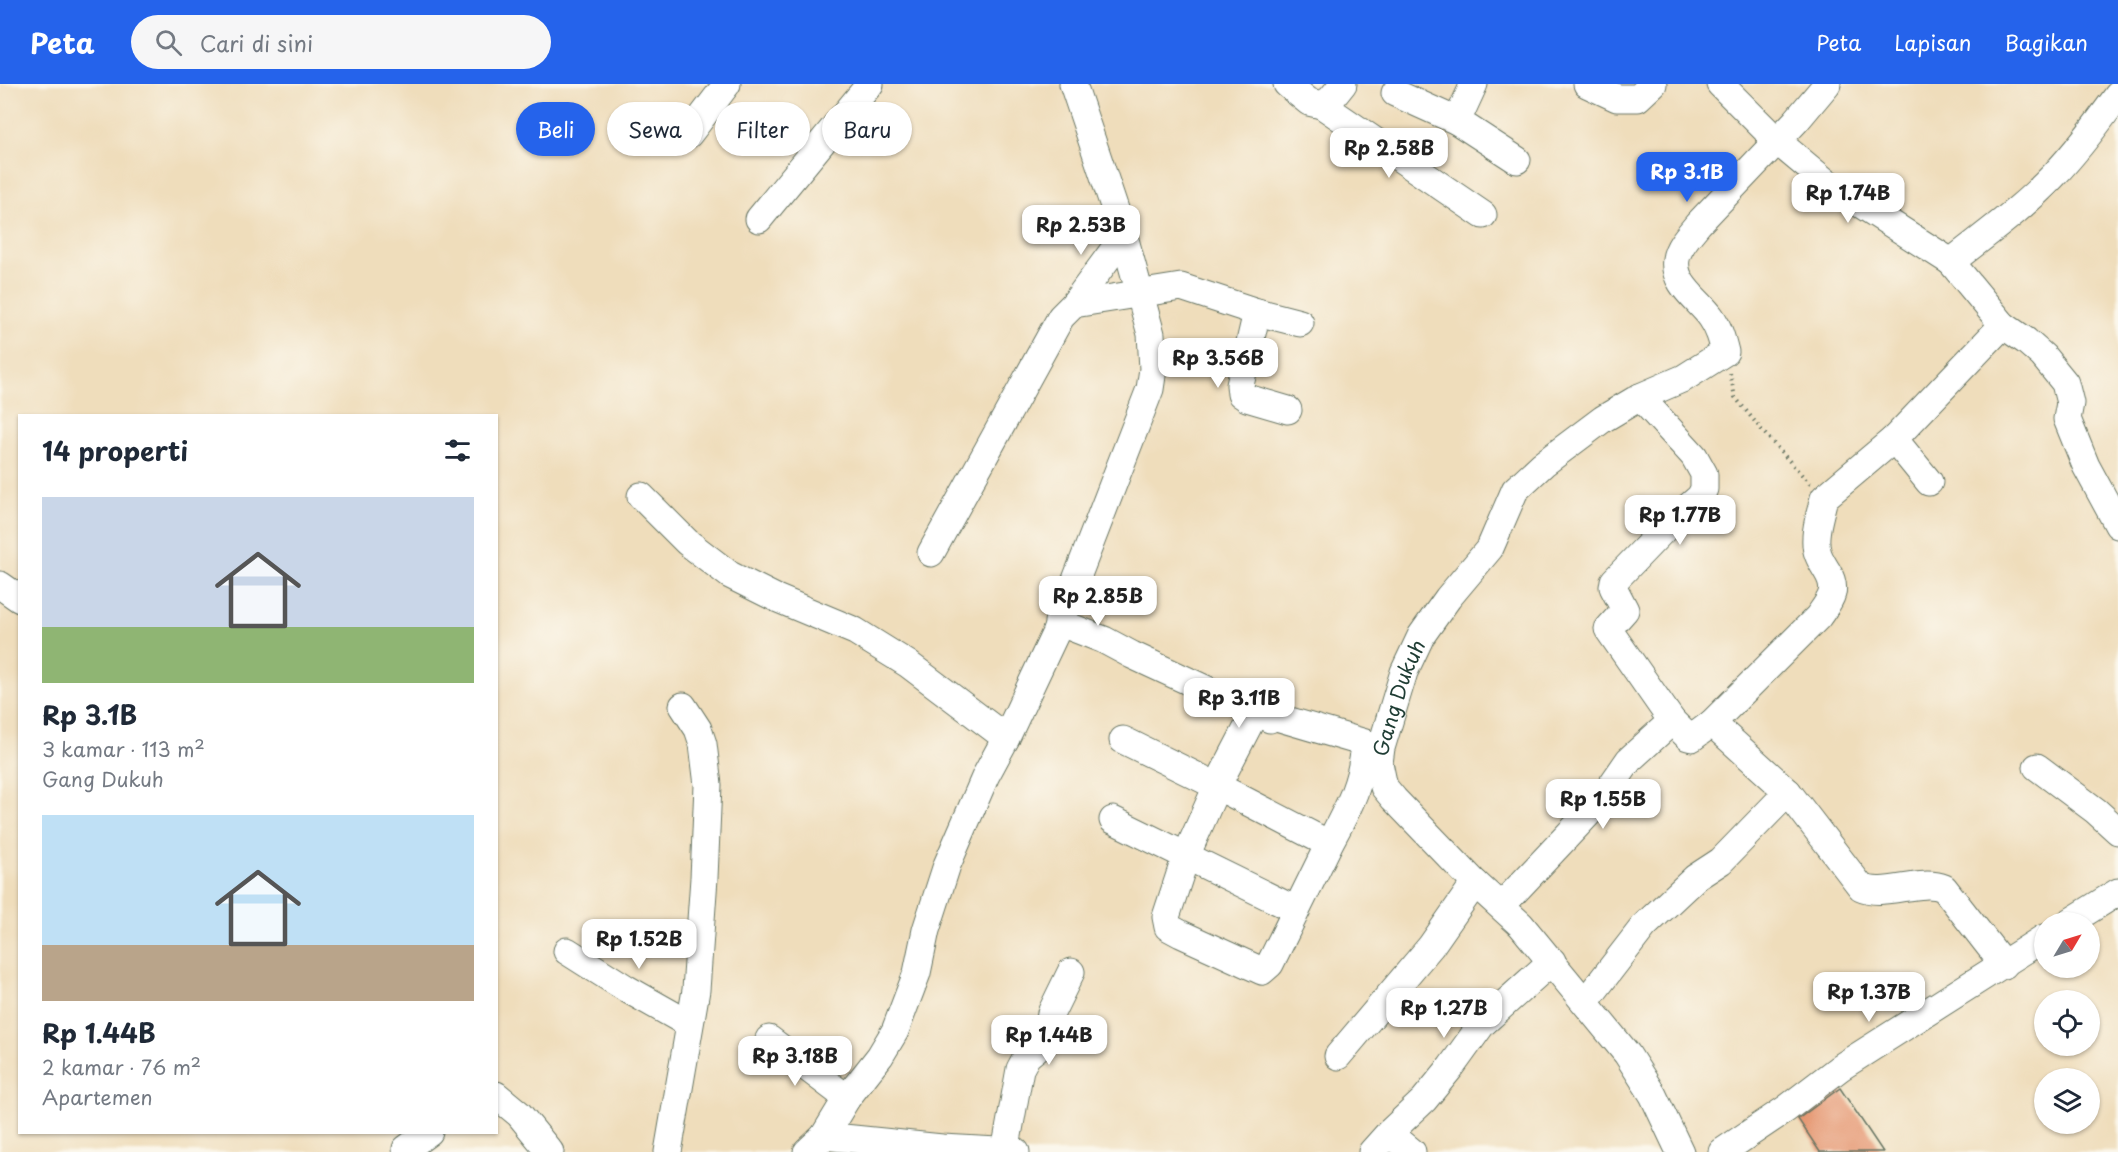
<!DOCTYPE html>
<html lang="id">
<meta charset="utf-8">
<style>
body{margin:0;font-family:"Playpen Sans",sans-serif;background:#f6f6f7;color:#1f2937;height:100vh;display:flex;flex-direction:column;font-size:22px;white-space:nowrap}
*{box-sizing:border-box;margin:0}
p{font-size:20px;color:#747a83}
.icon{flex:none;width:33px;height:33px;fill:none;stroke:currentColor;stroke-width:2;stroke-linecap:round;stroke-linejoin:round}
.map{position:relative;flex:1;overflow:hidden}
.side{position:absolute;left:18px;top:330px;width:480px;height:720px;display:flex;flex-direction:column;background:#fff;border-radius:0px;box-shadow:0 2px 4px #0004}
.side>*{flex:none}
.hud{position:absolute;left:516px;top:18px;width:570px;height:54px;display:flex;gap:12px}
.needle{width:39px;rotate:52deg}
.tools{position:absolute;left:2034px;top:828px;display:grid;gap:12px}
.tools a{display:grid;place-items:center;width:66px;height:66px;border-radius:50%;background:#fff;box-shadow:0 2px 4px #0004;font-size:30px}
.price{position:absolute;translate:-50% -51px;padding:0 14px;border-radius:12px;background:#fff;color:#222;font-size:20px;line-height:39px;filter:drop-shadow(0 2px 3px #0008)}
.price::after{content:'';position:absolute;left:50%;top:36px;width:18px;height:14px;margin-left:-9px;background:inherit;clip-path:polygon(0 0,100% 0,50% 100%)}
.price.selected{background:#2563eb;color:#fff}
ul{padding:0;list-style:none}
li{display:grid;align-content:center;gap:12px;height:318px;padding:0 24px}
li span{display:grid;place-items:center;height:186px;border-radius:0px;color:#555}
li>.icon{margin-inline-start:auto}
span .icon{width:108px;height:108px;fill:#fffc;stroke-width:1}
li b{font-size:26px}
h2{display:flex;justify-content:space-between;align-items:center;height:72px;padding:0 24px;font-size:26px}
.chip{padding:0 21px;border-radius:27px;background:#fff;box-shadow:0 2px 4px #0004;font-size:21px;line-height:54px}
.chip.selected{background:#2563eb;color:#fff}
header{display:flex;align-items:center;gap:36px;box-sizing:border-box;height:84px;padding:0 30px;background:#2563eb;color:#fff}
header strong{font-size:28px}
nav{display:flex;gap:33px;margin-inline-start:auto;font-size:21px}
.search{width:420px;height:54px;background:#f6f6f7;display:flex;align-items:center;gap:15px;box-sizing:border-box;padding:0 21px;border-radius:33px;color:#747a83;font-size:22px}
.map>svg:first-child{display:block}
.building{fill:#e59570}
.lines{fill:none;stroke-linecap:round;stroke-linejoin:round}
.minor-casing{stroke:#687563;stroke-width:29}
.path{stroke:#687563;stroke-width:4;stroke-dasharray:1.5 4.5;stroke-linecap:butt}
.minor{stroke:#fff;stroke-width:27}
.labels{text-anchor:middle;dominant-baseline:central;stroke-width:6;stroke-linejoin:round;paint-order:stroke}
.street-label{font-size:20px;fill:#1f3d34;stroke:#fbf7ec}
</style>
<header>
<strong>Peta</strong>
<div class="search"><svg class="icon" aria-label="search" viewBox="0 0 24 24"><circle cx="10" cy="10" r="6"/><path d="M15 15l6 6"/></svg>Cari di sini</div>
<nav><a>Peta</a><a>Lapisan</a><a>Bagikan</a></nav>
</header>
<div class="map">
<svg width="2118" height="1068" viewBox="0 0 2118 1068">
<rect width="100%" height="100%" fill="#fbf7ec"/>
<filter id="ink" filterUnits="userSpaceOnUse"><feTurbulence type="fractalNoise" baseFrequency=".0167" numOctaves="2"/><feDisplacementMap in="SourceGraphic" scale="12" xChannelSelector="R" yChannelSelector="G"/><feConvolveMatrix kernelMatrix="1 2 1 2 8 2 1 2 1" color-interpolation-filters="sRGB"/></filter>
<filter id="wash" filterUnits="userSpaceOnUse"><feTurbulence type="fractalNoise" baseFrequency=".008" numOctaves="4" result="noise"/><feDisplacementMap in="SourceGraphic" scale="24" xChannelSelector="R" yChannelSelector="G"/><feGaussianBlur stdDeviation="1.35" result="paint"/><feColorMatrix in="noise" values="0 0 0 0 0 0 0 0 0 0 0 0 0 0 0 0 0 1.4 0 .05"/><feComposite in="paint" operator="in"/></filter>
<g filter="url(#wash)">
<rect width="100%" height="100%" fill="#efddbb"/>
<g id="blocks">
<!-- building -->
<path class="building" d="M1840 1004 1883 1068H1820L1798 1035Z"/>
</g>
</g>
<g filter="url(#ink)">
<use href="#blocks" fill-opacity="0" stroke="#687563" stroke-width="1.5"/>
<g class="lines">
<defs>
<g id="minor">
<path d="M1287 0 1309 18 1322 21 1331 15 1343 0"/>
<path d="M1474 0 1457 37 1517 76"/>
<path d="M1587 0 1617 14H1638L1653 0"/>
<path d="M1720 0 1777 57 1826 98 1951 178"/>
<path d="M1395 9 1457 37"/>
<path d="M2118 11C2098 39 2077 67 2054 91 2023 124 1986 150 1951 178L2003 241 2026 257 2043 272 2065 299 2070 319 2067 335 2086 382 2118 441"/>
<path d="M1322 21 1483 131"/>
<path d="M689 50 727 0"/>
<path d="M759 135 870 0"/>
<path d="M1074 220 1124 152"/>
<path d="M1257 228 1240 301 1241 310 1247 314 1288 326"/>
<path d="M1640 313 1694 372 1704 390V405L1700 413 1670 439 1614 497 1613 503 1625 526 1608 545 1672 637 1688 653 1692 654 1712 639"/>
<path d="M1894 355 1929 398"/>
<path d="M641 412 687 458 730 491 776 514 855 547 908 580 1006 654"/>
<path d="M931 469 1061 233 1074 220 1181 203 1257 228 1300 239"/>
<path d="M0 501 20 515"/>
<path d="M1058 538 1104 556 1132 571 1270 635"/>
<path d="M1123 656 1217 702 1329 760 1270 880 1262 887 1181 850 1168 843 1166 833 1186 772 1217 702 1256 627 1365 659C1362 701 1348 724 1329 760"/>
<path d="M2037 683 2096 727 2118 747"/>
<path d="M1788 708 1861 803C1884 814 1920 794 1944 804L2004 881"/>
<path d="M1113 736 1296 826"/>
<path d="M1502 821 1602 715 1629 676 1672 637"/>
<path d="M2070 838 2118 808"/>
<path d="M567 867 627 905 689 940"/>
<path d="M1586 917 1644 842 1695 794 1721 777 1788 708 1712 639 1818 533C1830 516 1839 507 1827 487 1824 482 1820 476 1818 470 1812 454 1820 431 1824 414L1894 355 2003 241"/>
<path d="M769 955 847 1014"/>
<path d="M1338 972 1431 862 1475 799"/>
<path d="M496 1011 519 1030 550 1068"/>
<path d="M1389 1049 1412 1068"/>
<path d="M824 1052 847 1014 880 972 895 947 917 889 926 846 947 781 986 691 1006 654 1055 550 1150 305 1153 285 1151 250 1124 152 1073 0"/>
<path d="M406 1065 429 1048"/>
<path d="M668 1068 696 906 704 794 708 701 703 660 698 645 683 622"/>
<path d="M807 1068 824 1052 942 1064 1016 1068"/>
<path d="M1005 1068 1020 985 1027 972 1044 958 1048 952 1051 929 1071 888"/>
<path d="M1372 1068 1389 1049 1424 1016 1451 983 1482 940 1552 877"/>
<path id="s1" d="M1680 1068 1653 1011 1627 970 1521 841 1475 799 1394 715 1384 703 1379 679 1381 664 1404 588 1413 569 1421 552 1448 514 1490 464 1515 406 1543 380 1603 335 1640 313 1684 294 1725 268C1722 256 1719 244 1711 233 1699 216 1672 200 1676 175 1678 162 1690 150 1698 140L1796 37 1827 0"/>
<path d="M1722 1068 1786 1025 1841 983 2044 854"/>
</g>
</defs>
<!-- minor casing -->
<use href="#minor" class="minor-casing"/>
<!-- path -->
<path class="path" d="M1730 289 1735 313 1765 350 1810 400"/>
<!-- minor -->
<use href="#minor" class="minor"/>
</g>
</g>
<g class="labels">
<!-- street labels -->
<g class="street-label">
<text stroke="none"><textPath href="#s1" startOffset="566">Gang Dukuh</textPath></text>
</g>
</g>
</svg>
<div class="tools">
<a><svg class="needle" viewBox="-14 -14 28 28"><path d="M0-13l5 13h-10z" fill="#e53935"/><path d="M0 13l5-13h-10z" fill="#747a83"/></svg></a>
<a><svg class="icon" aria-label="locate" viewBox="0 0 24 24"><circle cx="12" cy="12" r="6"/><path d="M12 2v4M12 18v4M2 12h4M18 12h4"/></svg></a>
<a><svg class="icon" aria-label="layers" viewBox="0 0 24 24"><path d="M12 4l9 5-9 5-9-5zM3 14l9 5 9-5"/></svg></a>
</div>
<b class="price" style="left:1389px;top:95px">Rp 2.58B</b>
<b class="price selected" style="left:1687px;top:119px">Rp 3.1B</b>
<b class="price" style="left:1848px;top:140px">Rp 1.74B</b>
<b class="price" style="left:1081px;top:172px">Rp 2.53B</b>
<b class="price" style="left:1218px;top:305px">Rp 3.56B</b>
<b class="price" style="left:1680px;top:462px">Rp 1.77B</b>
<b class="price" style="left:1098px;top:543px">Rp 2.85B</b>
<b class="price" style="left:1239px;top:645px">Rp 3.11B</b>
<b class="price" style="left:1603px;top:746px">Rp 1.55B</b>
<b class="price" style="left:639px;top:886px">Rp 1.52B</b>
<b class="price" style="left:1869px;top:939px">Rp 1.37B</b>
<b class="price" style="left:1444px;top:955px">Rp 1.27B</b>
<b class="price" style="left:1049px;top:982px">Rp 1.44B</b>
<b class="price" style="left:795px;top:1003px">Rp 3.18B</b>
<div class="hud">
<a class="chip selected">Beli</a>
<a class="chip">Sewa</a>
<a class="chip">Filter</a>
<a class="chip">Baru</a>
</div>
<section class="side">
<h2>14 properti<svg class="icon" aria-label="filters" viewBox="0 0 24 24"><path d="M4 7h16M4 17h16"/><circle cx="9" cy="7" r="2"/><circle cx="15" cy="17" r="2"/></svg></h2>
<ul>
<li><span style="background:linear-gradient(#c9d6e8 70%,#8fb573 0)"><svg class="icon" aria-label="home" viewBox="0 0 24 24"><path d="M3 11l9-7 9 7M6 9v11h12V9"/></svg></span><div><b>Rp 3.1B</b><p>3 kamar · 113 m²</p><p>Gang Dukuh</p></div></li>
<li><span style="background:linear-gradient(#bfe0f5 70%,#b9a48a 0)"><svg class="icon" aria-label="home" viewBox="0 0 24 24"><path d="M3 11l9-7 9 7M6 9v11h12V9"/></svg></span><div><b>Rp 1.44B</b><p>2 kamar · 76 m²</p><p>Apartemen</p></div></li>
</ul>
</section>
</div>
